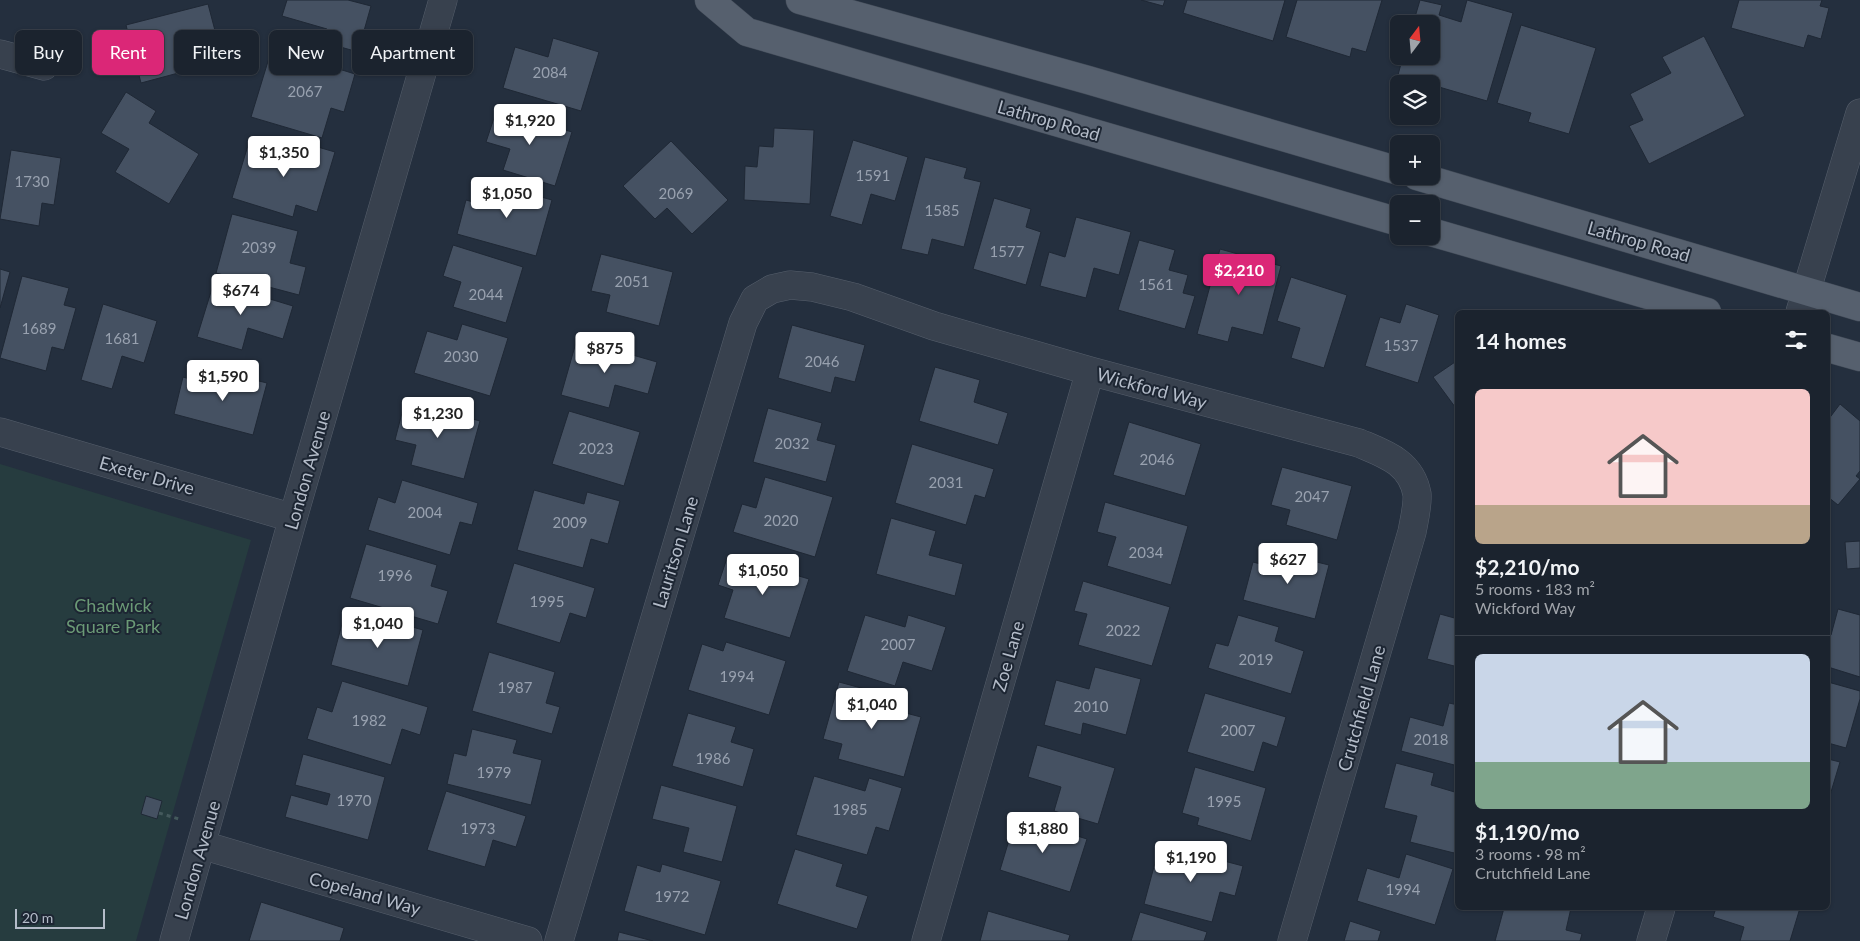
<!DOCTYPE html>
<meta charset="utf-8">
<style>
body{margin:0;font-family:Lato,sans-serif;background:#282f3a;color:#f1f3f6;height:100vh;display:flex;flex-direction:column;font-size:19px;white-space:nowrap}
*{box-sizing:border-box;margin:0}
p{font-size:16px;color:#a0a4aa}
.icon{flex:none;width:28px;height:28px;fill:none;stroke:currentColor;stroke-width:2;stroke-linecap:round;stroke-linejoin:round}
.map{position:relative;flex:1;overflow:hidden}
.panel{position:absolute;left:1455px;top:310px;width:375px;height:600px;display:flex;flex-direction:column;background:#1b232e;border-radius:8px;box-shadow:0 1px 4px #0004,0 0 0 1px #39404a}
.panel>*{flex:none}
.guide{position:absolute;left:15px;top:30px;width:475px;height:45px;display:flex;gap:10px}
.needle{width:32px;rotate:16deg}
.buttons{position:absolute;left:1390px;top:15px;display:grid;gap:10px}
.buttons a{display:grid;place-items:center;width:50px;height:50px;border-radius:8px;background:#1b232e;box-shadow:0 1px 4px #0004,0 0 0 1px #39404a;font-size:25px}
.scale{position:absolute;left:15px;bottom:12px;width:90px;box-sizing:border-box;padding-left:5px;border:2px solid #b4bcc9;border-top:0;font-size:14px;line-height:18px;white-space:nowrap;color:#b4bcc9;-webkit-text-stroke:4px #1d2633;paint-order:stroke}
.price{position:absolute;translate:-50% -42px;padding:0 11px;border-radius:5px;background:#fff;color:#222;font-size:16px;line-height:32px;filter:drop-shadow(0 1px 2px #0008)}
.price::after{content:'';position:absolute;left:50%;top:30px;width:15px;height:11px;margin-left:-8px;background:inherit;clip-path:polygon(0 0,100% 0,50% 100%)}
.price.active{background:#db2777;color:#fff}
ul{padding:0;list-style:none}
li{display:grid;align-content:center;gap:10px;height:265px;padding:0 20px}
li+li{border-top:1px solid #39404a}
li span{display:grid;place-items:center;height:155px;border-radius:8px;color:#555}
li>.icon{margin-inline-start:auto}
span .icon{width:90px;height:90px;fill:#fffc;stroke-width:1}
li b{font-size:21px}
h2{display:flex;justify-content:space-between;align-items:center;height:60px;padding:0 20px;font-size:21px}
.pill{padding:0 18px;border-radius:8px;background:#1b232e;box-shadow:0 1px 4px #0004,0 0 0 1px #39404a;font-size:18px;line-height:45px}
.pill.active{background:#db2777;color:#fff}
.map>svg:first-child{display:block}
.green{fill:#263c3f}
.building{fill:#455162;stroke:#1f2835}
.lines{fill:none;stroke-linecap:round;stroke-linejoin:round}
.minor-casing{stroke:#565f6c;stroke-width:29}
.major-casing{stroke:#414a57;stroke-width:29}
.path{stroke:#44595c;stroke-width:3;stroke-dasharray:4 4;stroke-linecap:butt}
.minor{stroke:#38414e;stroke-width:28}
.major{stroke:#56606e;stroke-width:28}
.labels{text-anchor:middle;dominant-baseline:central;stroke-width:4;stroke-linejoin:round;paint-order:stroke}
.number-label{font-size:15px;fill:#98a1af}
.street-label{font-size:18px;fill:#b4bcc9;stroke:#1d2633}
.park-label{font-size:18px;fill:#6b9a76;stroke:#1d2633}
</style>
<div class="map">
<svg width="1860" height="941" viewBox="0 0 1860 941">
<rect width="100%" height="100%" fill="#242f3e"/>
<!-- green -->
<path class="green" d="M0 464 251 540 136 941H0Z"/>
<!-- building -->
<path class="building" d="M287 0H348L371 6 358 52 323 42 327 29 282 16Z
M1141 0H1165L1163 6Z
M1187 0H1285L1273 41 1183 13Z
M1297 0H1382L1366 52 1352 48 1350 57 1286 37Z
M1420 0 1442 5 1439 15 1461 22 1467 0 1513 13 1487 101 1398 75 1403 56H1431V24H1413Z
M1739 0H1822L1820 6 1829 8 1821 39 1808 35 1804 48 1731 28Z
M208 4 223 61 141 83 126 25Z
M1521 25 1596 48 1569 134 1528 122 1531 113 1497 103Z
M1704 36 1745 116 1649 164 1629 126 1643 120 1630 94 1671 73 1662 57Z
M553 38 599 52 581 111 503 88 515 47 548 57Z
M269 58 320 74 323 64 355 74 344 112 331 108 322 138 251 117Z
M126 92 156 111 149 123 199 154 169 204 115 172 129 149 101 133Z
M497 109 572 132 555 186 503 170 510 149 486 142Z
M774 128 814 130 810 204 744 200 745 166 757 167 759 146 773 147Z
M853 140 908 157 895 201 871 194 862 225 830 216Z
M671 141 728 200 692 234 667 208 655 219 623 186Z
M249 142 299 157 304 143 335 152 317 212 296 205 293 217 232 198Z
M11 150 61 158 54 205 42 203 39 226 0 219Z
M925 157 967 168 964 178 981 182 964 247 932 239 928 255 901 249Z
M491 183 552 200 536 256 457 234 466 200 484 205Z
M994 198 1031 209 1026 227 1041 232 1026 285 973 269Z
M232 214 298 231 290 263 306 267 299 295 216 273Z
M1076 217 1131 232 1119 275 1094 268 1086 298 1040 286 1049 252 1065 257Z
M1139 240 1175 250 1169 270 1188 275 1183 293 1195 296 1185 329 1118 310Z
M453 245 523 267 506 323 453 307 461 282 443 276Z
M1220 249 1281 266 1263 335 1232 327 1228 342 1197 334Z
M601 254 673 272 659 326 606 312 610 295 591 291Z
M0 269 10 272 0 308Z
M22 276 69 288 64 305 76 308 64 350 52 347 46 371 0 358Z
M1291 277 1347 295 1324 368 1291 358 1300 328 1277 321Z
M214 282 293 306 283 339 248 328 242 350 197 337Z
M103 304 157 321 144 363 122 356 112 389 81 380Z
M1406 304 1439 315 1418 383 1365 366 1380 317 1400 323Z
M462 324 508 338 490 396 414 373 427 331 457 340Z
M792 325 865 345 855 382 835 377 831 393 778 378Z
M577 339 657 362 648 394 615 385 609 408 561 395Z
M1458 360V411L1433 377Z
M935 367 980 380 974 402 1008 413 998 445 919 421Z
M219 371 267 383 253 435 174 414 183 377 215 386Z
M405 401 480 421 464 479 411 465 416 445 395 440Z
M1840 404 1860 421V471L1856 476 1860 479 1838 505 1828 497V420Z
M768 408 822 423 817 440 836 445 826 482 753 462Z
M569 411 640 432 624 486 552 464Z
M1129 422 1201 444 1185 496 1113 475Z
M912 444 994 469 985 498 975 495 966 525 895 503Z
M1282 467 1352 486 1337 540 1286 525 1290 510 1271 505Z
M765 477 833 497 815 557 733 532 742 504 756 508Z
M402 480 478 503 472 525 460 522 450 555 368 530 378 497 395 503Z
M534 490 584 504 587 492 620 501 608 544 591 539 583 568 517 550Z
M1105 502 1188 526 1171 585 1107 566 1116 537 1097 532Z
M891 518 936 531 929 555 963 564 955 596 876 574Z
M1860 541V568L1847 569 1845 542Z
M366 544 437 565 431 586 448 591 438 624 350 598Z
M1276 552 1329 565 1315 619 1243 600 1253 562 1272 567Z
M728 555 809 579 790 638 724 618 733 590 718 585Z
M514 563 595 588 586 618 570 613 560 643 496 623Z
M1083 581 1170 607 1152 666 1078 645 1087 614 1074 611Z
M1838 609 1860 615V677L1828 667V634L1831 635Z
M366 614 423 630 408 686 331 665 343 620 363 626Z
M1440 614 1458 619V667L1427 659Z
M865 615 905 627 908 615 946 627 932 671 903 662 895 686 847 671Z
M1238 615 1279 627 1275 641 1304 651 1291 694 1208 668 1216 643 1228 646Z
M726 642 786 661 769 715 688 690 702 644 723 651Z
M489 652 555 672 546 703 560 707 552 734 472 711Z
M1095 667 1141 679 1126 735 1083 723 1081 735 1044 725 1056 680 1089 689Z
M342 681 428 707 420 735 402 729 391 765 307 739 317 707 332 712Z
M839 682 902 699 898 711 921 717 904 777 838 759 842 744 823 739Z
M1828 682 1860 691V699L1846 748 1828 743Z
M1205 693 1286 717 1277 747 1263 742 1254 772 1187 752Z
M1449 703 1458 705V766L1401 751 1410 717 1443 726Z
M688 713 736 727 731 742 754 749 743 787 672 766Z
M472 729 517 740 513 753 542 760 531 805 447 784 454 753 466 756Z
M1037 745 1115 768 1098 824 1054 811 1061 787 1028 777Z
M303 754 385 777 368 840 285 817 291 795 327 805 330 794 295 785Z
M1828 759 1840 762 1828 802Z
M1396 763 1434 773 1431 785 1458 793V842L1454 853 1410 842 1417 816 1384 808Z
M1195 767 1266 788 1251 841 1197 825 1199 818 1182 813Z
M814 776 865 791 869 778 902 788 889 831 876 827 867 855 796 835Z
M661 785 737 806 722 862 683 852 689 828 652 819Z
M446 791 526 816 516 847 493 840 485 867 427 850Z
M146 796 162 801 157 819 141 814Z
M1016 817 1087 839 1070 892 1000 870Z
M1160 844 1243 866 1235 896 1220 892 1212 922 1144 904Z
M795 849 843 864 836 886 868 896 857 929 777 904Z
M1406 854 1453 869 1435 925 1357 901 1367 868 1399 878Z
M662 864 721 881 705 935 624 911 637 865 660 872Z
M261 902 344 928 340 941H249Z
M1504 908H1571L1566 930 1582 934 1580 941H1495Z
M1716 908H1800L1790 941H1740L1744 927 1713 917Z
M988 911 1070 935 1068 941H980Z
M1140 912 1207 932 1204 941H1131Z
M1350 921 1381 931 1378 941H1344Z
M619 932 653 941H617Z"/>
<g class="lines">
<defs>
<path id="minor" d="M0 54 44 66
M1800 312 1860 113
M0 432 293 518
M202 845 528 941
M174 941 293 518 443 0
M559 941 743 323 755 299 772 289 790 285 812 287 853 297 934 326 1090 371 1359 443C1385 454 1411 462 1417 494 1418 505 1414 521 1412 532L1292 941
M926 941 1090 371
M1651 941 1661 908"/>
<path id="major" d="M709 0 747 32 1399 222
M800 0 1088 80 1399 171
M1417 176 1860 307
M1431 232 1707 312
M1828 348 1860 357"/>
</defs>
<!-- minor casing -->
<use href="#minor" class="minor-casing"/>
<!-- major casing -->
<use href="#major" class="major-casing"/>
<!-- path -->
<path class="path" d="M159 813 179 819"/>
<!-- minor -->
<use href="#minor" class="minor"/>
<!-- major -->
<use href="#major" class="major"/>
</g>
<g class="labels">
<!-- number labels -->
<g class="number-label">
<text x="550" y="72">2084</text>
<text x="305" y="91">2067</text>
<text x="873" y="175">1591</text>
<text x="32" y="181">1730</text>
<text x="676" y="193">2069</text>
<text x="942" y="210">1585</text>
<text x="259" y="247">2039</text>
<text x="1007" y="251">1577</text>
<text x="632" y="281">2051</text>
<text x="1156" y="284">1561</text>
<text x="486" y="294">2044</text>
<text x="39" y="328">1689</text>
<text x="122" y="338">1681</text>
<text x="1401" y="345">1537</text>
<text x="461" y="356">2030</text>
<text x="822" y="361">2046</text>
<text x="792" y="443">2032</text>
<text x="596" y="448">2023</text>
<text x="1157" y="459">2046</text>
<text x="946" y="482">2031</text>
<text x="1312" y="496">2047</text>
<text x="425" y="512">2004</text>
<text x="781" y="520">2020</text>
<text x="570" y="522">2009</text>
<text x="1146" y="552">2034</text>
<text x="395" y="575">1996</text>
<text x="547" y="601">1995</text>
<text x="1123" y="630">2022</text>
<text x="898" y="644">2007</text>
<text x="1256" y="659">2019</text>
<text x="737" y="676">1994</text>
<text x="515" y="687">1987</text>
<text x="1091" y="706">2010</text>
<text x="369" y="720">1982</text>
<text x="1238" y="730">2007</text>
<text x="1431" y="739">2018</text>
<text x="713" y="758">1986</text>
<text x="494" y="772">1979</text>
<text x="354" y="800">1970</text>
<text x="1224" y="801">1995</text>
<text x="850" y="809">1985</text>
<text x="478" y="828">1973</text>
<text x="1403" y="889">1994</text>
<text x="672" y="896">1972</text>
</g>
<!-- street labels -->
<g class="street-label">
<text transform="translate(1049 120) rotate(16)">Lathrop Road</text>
<text transform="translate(1639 241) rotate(16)">Lathrop Road</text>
<text transform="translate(1152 388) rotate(15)">Wickford Way</text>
<text transform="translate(307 470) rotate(-74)">London Avenue</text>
<text transform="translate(147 475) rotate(16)">Exeter Drive</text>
<text transform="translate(675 552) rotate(-73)">Lauritson Lane</text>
<text transform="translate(1008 656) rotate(-74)">Zoe Lane</text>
<text transform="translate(1361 708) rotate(-74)">Crutchfield Lane</text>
<text transform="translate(197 860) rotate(-74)">London Avenue</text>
<text transform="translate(365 893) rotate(16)">Copeland Way</text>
</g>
<!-- park labels -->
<g class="park-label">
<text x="113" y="605">Chadwick<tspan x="113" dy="21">Square Park</tspan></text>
</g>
</g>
</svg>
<div class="buttons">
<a><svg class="needle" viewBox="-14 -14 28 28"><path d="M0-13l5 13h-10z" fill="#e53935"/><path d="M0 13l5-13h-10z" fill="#a0a4aa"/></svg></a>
<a><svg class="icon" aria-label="layers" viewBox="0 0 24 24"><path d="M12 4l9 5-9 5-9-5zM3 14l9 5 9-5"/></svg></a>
<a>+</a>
<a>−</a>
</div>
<div class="scale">20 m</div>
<b class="price" style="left:530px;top:146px">$1,920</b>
<b class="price" style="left:284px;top:178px">$1,350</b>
<b class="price" style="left:507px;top:219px">$1,050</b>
<b class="price active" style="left:1239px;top:296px">$2,210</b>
<b class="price" style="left:241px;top:316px">$674</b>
<b class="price" style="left:605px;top:374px">$875</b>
<b class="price" style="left:223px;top:402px">$1,590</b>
<b class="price" style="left:438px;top:439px">$1,230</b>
<b class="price" style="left:1288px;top:585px">$627</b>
<b class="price" style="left:763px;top:596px">$1,050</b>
<b class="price" style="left:378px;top:649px">$1,040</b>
<b class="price" style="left:872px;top:730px">$1,040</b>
<b class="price" style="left:1043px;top:854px">$1,880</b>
<b class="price" style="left:1191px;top:883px">$1,190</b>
<div class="guide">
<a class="pill">Buy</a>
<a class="pill active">Rent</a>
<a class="pill">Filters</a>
<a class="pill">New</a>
<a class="pill">Apartment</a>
</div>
<section class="panel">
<h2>14 homes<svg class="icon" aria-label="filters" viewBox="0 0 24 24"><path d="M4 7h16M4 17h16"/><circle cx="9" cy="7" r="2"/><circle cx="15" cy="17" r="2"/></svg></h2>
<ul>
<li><span style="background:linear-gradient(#f6c9c9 75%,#b9a48a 0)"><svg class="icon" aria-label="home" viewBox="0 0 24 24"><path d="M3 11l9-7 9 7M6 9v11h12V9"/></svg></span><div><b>$2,210/mo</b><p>5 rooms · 183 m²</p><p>Wickford Way</p></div></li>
<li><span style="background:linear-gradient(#c9d6e8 70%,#7fa58c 0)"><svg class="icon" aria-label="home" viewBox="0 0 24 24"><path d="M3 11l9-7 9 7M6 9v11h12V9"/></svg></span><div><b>$1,190/mo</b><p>3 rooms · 98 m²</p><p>Crutchfield Lane</p></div></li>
</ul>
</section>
</div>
